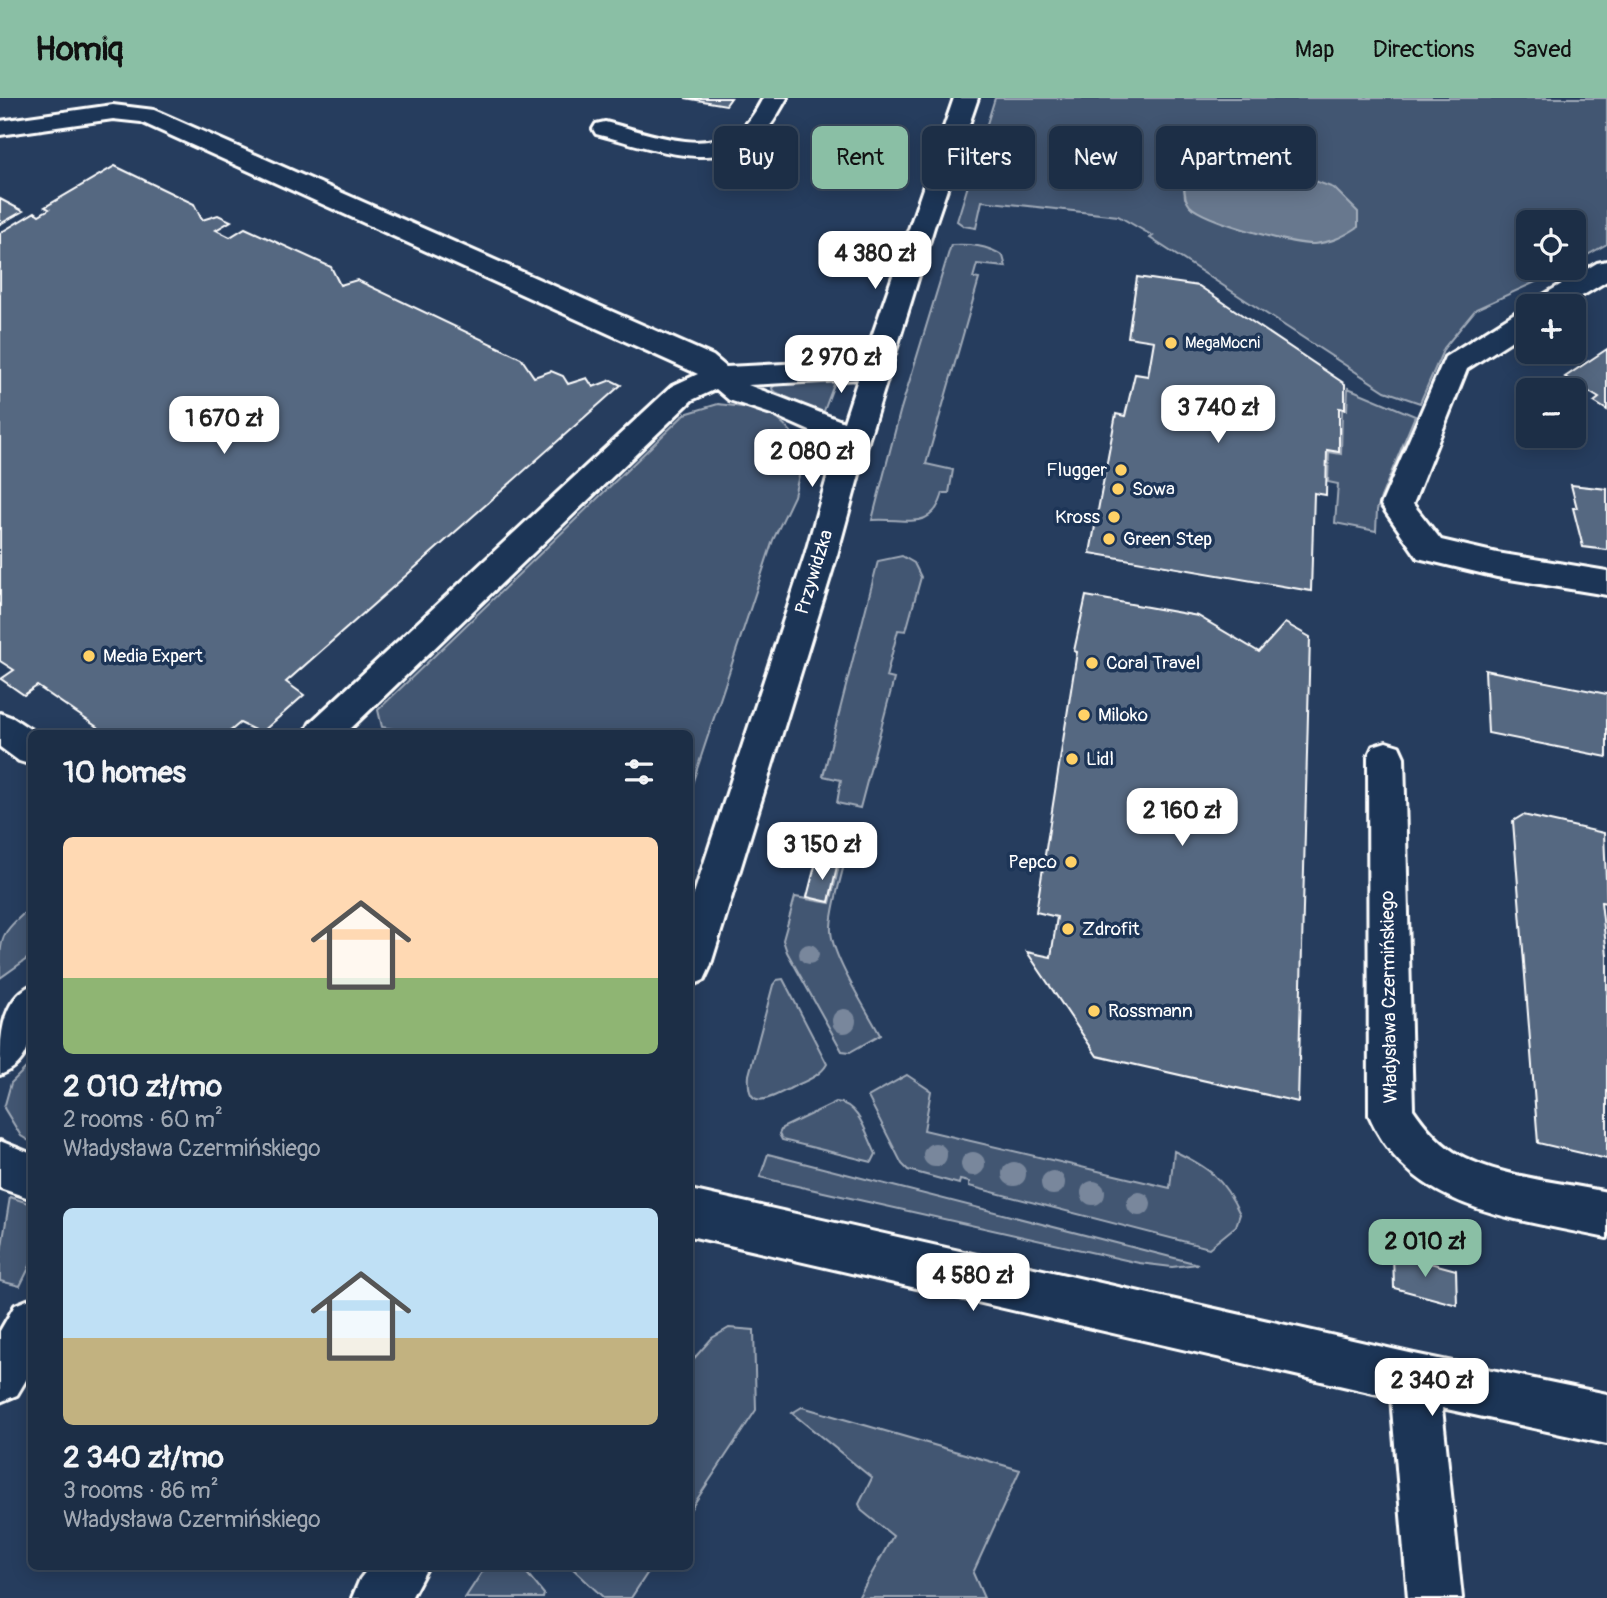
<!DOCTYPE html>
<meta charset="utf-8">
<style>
body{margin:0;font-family:Pangolin,sans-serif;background:#293a51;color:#f1f3f6;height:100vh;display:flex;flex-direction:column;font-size:26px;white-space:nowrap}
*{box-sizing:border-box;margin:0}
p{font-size:23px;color:#a0a8b3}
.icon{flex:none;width:38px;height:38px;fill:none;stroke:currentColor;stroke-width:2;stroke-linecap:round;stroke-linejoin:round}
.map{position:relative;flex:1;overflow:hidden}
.side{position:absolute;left:28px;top:632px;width:665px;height:840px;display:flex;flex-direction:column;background:#1c2e46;border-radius:10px;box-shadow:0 4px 18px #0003,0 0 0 2px #3a4a5f}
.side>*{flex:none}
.hud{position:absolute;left:714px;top:28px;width:665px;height:63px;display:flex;gap:14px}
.fabs{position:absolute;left:1516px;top:112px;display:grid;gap:14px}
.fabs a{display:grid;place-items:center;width:70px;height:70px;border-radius:10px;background:#1c2e46;box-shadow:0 4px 18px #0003,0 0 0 2px #3a4a5f;font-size:35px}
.price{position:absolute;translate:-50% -60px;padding:0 16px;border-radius:14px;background:#fff;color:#222;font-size:23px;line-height:46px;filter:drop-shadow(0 2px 4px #0008)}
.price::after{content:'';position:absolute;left:50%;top:42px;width:21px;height:16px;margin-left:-10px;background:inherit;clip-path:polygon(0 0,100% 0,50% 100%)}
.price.active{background:#8abfa5;color:#111}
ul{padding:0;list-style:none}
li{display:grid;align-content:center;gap:14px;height:371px;padding:0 35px}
li span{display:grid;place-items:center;height:217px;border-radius:10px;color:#555}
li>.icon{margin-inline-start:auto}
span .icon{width:126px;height:126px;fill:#fffc;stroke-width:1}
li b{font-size:30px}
h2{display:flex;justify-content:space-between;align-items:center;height:84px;padding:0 35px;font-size:30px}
.pill{padding:0 24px;border-radius:10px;background:#1c2e46;box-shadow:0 4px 18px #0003,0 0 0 2px #3a4a5f;font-size:24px;line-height:63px}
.pill.active{background:#8abfa5;color:#111}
header{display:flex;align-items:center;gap:42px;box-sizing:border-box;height:98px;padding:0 35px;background:#8abfa5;color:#111}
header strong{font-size:33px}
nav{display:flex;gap:38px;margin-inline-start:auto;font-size:24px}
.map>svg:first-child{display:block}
.green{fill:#425672;stroke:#a0aab8;stroke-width:2;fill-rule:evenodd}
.water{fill:#67788e;stroke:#a4aebb;stroke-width:2}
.building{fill:#556781;stroke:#fff;stroke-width:2}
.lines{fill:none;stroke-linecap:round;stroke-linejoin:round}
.minor-casing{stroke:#fff;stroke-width:6}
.minor{fill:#1d3557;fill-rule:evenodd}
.tree{fill:#79879c}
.poi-dot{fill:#ffd166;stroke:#1d3557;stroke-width:2.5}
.labels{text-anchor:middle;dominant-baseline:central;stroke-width:7;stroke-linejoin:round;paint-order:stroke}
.far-poi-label{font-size:16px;fill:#fff;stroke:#1d3557;text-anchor:start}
.poi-label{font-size:19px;fill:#fff;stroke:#1d3557;text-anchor:start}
.street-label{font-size:19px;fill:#fff;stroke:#1d3557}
</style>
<header>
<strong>Homiq</strong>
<nav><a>Map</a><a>Directions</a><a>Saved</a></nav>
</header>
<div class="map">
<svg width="1607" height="1500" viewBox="0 0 1607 1500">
<rect width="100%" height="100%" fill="#263d5e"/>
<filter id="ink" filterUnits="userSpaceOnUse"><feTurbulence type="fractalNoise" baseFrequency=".0143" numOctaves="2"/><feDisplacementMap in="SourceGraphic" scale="14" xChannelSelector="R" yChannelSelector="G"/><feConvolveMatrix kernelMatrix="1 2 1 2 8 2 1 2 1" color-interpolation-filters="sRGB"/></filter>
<g filter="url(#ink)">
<!-- green -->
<path class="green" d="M995 0H1607V146L1573 165V124H1528V170H1566L1476 211 1444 250 1420 305 1385 293 1150 140 1153 138 1118 118 982 103 976 130 964 128 957 123ZM1222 58 1192 110 1185 100 1184 88 1198 69Z
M951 147C969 146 987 147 1003 158L1006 169 977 166 973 180 979 181 926 366 953 372 949 395H943C932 435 904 419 872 422L900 314Z
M830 277 836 281 824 313 819 314 773 293 772 290 775 287 802 284Z
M1348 290 1415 318 1381 399 1377 412 1376 433 1335 425 1338 386 1328 384 1329 354 1341 356 1342 312H1347Z
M718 306C765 312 778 311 805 353L794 398 773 442 690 692V635H415L382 629 378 612 685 316Z
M902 458 914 465 921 479 906 533 898 532 886 579 894 581 860 710 837 705 841 682 823 678 878 463Z
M813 726 853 733C847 759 832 804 831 829 829 855 867 912 880 937L850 954 842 953 787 854 783 842 795 799 830 805 839 768 805 761Z
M31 809V858L0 880C0 836 0 837 31 809Z
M783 881 827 966C820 979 802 984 789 991 767 1002 746 1013 749 977L773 887 777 882Z
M31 965V1044L21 1038 4 1010 11 985Z
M907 977 931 993 924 1032 1170 1090 1174 1053C1210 1070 1223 1080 1240 1116L1236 1128 1209 1150 969 1088V1084L960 1082 959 1086 908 1072 902 1066 868 999Z
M836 1004C859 1005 867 1038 876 1056L872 1064 782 1042 779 1036 782 1030Z
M768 1056 1198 1166 1172 1169 1139 1165 788 1086 760 1079Z
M10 1099 31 1106V1166L20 1188 0 1183V1160Z
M729 1230 754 1232 756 1312 690 1412V1265L712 1240Z
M802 1309 1020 1372 973 1475 984 1500H858L893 1438 862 1413 859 1406 872 1380 792 1315Z
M486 1468H521L544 1496 543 1500H465Z
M570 1468H652L631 1500H604Z"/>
<!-- water -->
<path class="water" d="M1222 58H1248L1334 90 1358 114V129C1343 139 1332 144 1314 146 1293 147 1205 123 1190 108 1185 102 1185 96 1184 88L1198 69Z"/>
<!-- building -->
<path class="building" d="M685 0H731L726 7Z
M115 68 194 106 202 122 218 117 231 123 216 132 230 139 245 130 331 169 340 187 357 182 521 260 534 279 551 273 563 278 568 286 587 280 593 289 611 282 621 287 286 584 304 597 261 635 240 625 228 635H106L37 588 24 597 1 581 14 572 0 563V135L35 114 39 117 49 111 45 109Z
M0 101 23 113 0 126Z
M1137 179 1199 188 1345 286V311L1339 310V354L1327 352 1326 397 1314 395 1311 493 1090 455 1116 316 1125 318 1135 276 1148 278 1154 243 1128 239Z
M1607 251V312L1594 304 1599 300 1565 279Z
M1571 387 1607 391V452L1583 449 1573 410H1577Z
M1086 498 1198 518 1259 554 1285 525 1310 539 1298 1004 1097 958 1027 854 1051 859 1057 819 1036 814 1077 554 1074 553Z
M1485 572 1607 596V659L1488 635Z
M1523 717 1604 735 1607 805 1601 804 1607 857V1061L1538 1045 1513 723Z
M816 764 837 768 829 804 807 799Z
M1393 1155 1456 1172 1457 1207 1394 1190Z"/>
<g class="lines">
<defs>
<path id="minor" d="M763 0H787C780 12 773 26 763 36 720 79 645 48 596 36L593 31 596 26 605 24C647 34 708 61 745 27 753 19 758 9 763 0Z
M954 0H978L934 129 869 340 837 457 710 869 704 882 690 888V808L805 457 837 345 774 317 729 302 716 291 692 302 346 635H305L310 625 672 288 698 276 141 24 113 21 0 37V23L113 7 154 12 713 258 726 269 864 262ZM858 281 844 324 748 287Z
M1607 163V183L1565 208H1531L1535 202 1597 165Z
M1528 210V232L1467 271 1413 406 1441 442 1497 455 1607 473V497L1497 479 1418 460 1381 407 1445 259 1518 213Z
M0 615 13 620 36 635H32V667L19 663 0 649Z
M1386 644 1399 648 1404 659 1413 1011C1424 1027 1437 1043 1454 1054 1495 1079 1560 1084 1607 1094V1140C1517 1120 1410 1114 1369 1017L1368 659 1373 648Z
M32 887C32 922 39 962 0 977 0 942 0 902 32 887Z
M0 1043 32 1056V1101L0 1090Z
M690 1092 1414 1256 1607 1296V1346L1442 1310 1462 1500H1408L1391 1299 690 1138Z
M32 1200V1272L17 1297 0 1304V1233L15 1207Z
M370 1468H428L411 1500H352L360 1481Z"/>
</defs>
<!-- minor casing -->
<use href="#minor" class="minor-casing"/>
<!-- minor -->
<use href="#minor" class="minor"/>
</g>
<!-- trees -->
<g class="tree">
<circle cx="809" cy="856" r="10"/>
<circle cx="844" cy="923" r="12"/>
<circle cx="935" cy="1057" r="12"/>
<circle cx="973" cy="1066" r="12"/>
<circle cx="1014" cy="1076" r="12"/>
<circle cx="1053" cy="1085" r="12"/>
<circle cx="1093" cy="1095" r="12"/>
<circle cx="1139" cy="1106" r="12"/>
</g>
</g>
<!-- markers -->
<g class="poi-dot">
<circle cx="1171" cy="245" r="7"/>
<circle cx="1121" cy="372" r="7"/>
<circle cx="1118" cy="391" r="7"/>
<circle cx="1114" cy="419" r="7"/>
<circle cx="1109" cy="441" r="7"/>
<circle cx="89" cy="558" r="7"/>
<circle cx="1092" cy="565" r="7"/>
<circle cx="1084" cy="617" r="7"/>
<circle cx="1072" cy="661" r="7"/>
<circle cx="1071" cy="764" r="7"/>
<circle cx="1068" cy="831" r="7"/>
<circle cx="1094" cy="913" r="7"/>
</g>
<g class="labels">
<!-- far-poi labels -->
<g class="far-poi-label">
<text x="1185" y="245">MegaMocni</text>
</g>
<!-- poi labels -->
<g class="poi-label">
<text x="1107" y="372" text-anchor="end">Flugger</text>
<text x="1132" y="391">Sowa</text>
<text x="1100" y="419" text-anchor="end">Kross</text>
<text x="1123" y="441">Green Step</text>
<text x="103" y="558">Media Expert</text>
<text x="1106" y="565">Coral Travel</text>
<text x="1098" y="617">Miloko</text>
<text x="1086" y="661">Lidl</text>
<text x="1057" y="764" text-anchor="end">Pepco</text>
<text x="1082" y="831">Zdrofit</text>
<text x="1108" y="913">Rossmann</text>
</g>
<!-- street labels -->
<g class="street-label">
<text transform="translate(814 474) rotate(-73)">Przywidzka</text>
<text transform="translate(1389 899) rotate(-91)">Władysława Czermińskiego</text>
</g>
</g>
</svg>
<div class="fabs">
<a><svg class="icon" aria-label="locate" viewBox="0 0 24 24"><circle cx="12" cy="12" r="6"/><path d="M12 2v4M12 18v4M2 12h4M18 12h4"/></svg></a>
<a>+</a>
<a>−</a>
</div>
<b class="price" style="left:875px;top:193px">4 380 zł</b>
<b class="price" style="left:841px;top:297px">2 970 zł</b>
<b class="price" style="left:1218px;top:347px">3 740 zł</b>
<b class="price" style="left:224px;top:358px">1 670 zł</b>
<b class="price" style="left:812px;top:391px">2 080 zł</b>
<b class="price" style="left:1182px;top:750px">2 160 zł</b>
<b class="price" style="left:822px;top:784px">3 150 zł</b>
<b class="price active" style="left:1425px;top:1181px">2 010 zł</b>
<b class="price" style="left:973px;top:1215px">4 580 zł</b>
<b class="price" style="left:1432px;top:1320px">2 340 zł</b>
<div class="hud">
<a class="pill">Buy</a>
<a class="pill active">Rent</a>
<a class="pill">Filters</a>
<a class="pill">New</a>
<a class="pill">Apartment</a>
</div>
<section class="side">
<h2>10 homes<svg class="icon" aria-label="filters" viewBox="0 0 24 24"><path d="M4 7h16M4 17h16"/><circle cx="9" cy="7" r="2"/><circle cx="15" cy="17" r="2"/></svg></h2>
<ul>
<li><span style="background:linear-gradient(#ffd9b3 65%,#8fb573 0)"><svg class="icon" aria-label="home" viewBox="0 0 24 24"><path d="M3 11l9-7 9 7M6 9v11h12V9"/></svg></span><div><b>2 010 zł/mo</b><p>2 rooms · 60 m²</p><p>Władysława Czermińskiego</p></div></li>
<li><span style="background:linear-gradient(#bfe0f5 60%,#c2b280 0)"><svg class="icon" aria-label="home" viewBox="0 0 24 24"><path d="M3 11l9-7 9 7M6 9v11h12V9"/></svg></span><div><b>2 340 zł/mo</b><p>3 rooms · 86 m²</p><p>Władysława Czermińskiego</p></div></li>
</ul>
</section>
</div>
